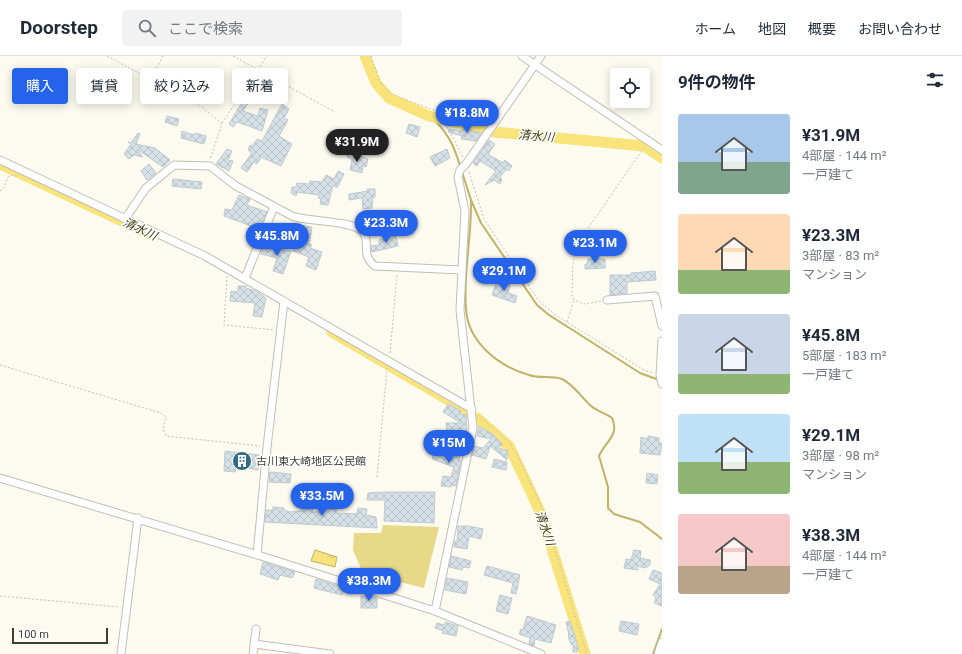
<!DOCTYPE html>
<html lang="ja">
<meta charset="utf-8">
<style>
body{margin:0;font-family:Roboto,"Noto Sans JP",sans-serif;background:#f2f2f3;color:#1f2937;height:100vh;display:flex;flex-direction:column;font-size:15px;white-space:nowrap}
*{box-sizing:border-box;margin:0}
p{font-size:13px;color:#747a83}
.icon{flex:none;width:22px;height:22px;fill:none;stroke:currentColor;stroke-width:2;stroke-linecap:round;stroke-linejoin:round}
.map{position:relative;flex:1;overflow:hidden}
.panel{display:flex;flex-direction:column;background:#fff;width:300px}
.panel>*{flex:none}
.top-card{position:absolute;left:12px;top:12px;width:380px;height:36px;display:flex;gap:8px}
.fabs{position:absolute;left:610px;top:12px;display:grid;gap:8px}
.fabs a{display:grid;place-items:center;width:40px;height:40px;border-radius:4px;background:#fff;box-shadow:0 2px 10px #0003;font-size:20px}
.scale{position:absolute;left:12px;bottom:10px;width:96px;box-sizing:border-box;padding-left:4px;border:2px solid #3e3d38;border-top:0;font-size:11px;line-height:14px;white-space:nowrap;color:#3e3d38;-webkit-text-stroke:3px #fff;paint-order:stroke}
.price{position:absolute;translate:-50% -34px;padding:0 9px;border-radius:14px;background:#2563eb;color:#fff;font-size:13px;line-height:26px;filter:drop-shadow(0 1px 2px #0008)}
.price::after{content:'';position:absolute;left:50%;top:24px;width:12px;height:9px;margin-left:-6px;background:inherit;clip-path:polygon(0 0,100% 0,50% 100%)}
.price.current{background:#222;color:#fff}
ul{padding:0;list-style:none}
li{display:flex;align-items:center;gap:12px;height:100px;padding:0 16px}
li span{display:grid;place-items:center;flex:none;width:112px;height:80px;border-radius:4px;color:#555}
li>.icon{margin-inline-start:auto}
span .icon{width:48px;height:48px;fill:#fffc;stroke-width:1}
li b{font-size:17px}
h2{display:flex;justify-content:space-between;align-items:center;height:48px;padding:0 16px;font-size:17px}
.pill{padding:0 14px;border-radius:4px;background:#fff;box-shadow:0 2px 10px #0003;font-size:14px;line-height:36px}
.pill.current{background:#2563eb;color:#fff}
header{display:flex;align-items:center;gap:24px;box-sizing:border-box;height:56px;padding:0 20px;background:#fff;border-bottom:1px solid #e0e1e3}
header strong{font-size:19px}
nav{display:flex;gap:22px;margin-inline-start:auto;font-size:14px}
.search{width:280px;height:36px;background:#f2f2f3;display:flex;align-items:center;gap:10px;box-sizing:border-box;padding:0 14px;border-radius:4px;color:#747a83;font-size:15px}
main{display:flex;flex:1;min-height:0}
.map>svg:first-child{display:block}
.grass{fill:#e8d989}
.water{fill:url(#water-ripples);stroke:#c1b268}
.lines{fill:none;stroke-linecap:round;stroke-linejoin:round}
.stream{stroke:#c1b268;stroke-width:2}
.river{stroke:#f9e47c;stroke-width:11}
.building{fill:url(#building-cross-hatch);stroke:#becad0}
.minor-casing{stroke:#c1bfb4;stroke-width:9}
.path{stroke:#c2c1b7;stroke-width:1;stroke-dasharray:2 2;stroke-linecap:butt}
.minor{stroke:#fff;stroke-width:7}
.labels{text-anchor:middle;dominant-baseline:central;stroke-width:3;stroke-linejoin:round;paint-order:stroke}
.poi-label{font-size:11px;fill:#3e3d38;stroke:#fff;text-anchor:start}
.water-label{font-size:12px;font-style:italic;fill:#423a0c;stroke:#fff}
</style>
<header>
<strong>Doorstep</strong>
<div class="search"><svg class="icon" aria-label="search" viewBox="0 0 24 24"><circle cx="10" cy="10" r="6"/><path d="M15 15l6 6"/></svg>ここで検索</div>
<nav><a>ホーム</a><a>地図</a><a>概要</a><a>お問い合わせ</a></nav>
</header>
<main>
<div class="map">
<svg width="662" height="598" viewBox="0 0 662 598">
<defs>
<pattern id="water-ripples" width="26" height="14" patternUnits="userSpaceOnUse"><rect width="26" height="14" fill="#f9e47c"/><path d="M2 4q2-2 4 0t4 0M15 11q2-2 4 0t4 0" fill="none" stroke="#d6c46c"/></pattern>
<pattern id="building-cross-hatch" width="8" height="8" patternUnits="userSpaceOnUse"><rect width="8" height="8" fill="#d6e1e7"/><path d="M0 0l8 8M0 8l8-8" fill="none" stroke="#b9c2c7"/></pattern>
</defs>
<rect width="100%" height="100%" fill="#fdfbef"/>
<!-- grass -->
<path class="grass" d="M383 469 439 471 424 532 363 517 353 494 354 477H381Z"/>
<!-- water -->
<path class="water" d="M315 494 337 501 335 511 311 505Z"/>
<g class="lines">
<!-- stream -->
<path class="stream" d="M429 60C446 73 454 89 460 110
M462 116 471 144 481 167 537 249 549 259 640 317 659 324
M471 144C472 180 463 217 466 253 468 286 498 310 529 319 539 323 551 319 562 323 573 328 581 341 591 350 597 355 605 357 612 362 620 379 605 386 599 400L608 431V452L614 458 640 466 662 483
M653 598 662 573"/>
<!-- river -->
<path class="river" d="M365 0 376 27 389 42 429 60 494 76 644 90 662 102
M0 108 150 178
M332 276 469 356
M477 362 509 390 530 434 541 458 585 598"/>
</g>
<!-- building -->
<path class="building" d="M244 43 249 46 243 55 258 60 260 52 268 54 262 75 237 66 233 71 229 68Z
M282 48 289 53 284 62 288 64 279 80 292 88 281 110 261 101 257 108 254 106 247 116 241 112 252 97 248 94 250 89 252 90 257 83 262 85Z
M167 60 179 63 177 70 165 66Z
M409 68 420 71 417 81 406 77Z
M449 73 463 75V73L482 77 476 85 461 83 462 80 448 76Z
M182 75 194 79 195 77 206 80 204 88 181 82Z
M138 77 140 78 136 88 155 92 170 104 163 111 137 93 143 101 134 99 129 103 124 98 131 88 128 86 131 87Z
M489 84 495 88 488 98 503 107 505 104 512 110 509 115 507 113 500 121 502 123 500 128 494 124 485 129 496 115 480 105 477 110 473 107Z
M227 93 232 95 228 104 233 105 229 115 216 108Z
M447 93 450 102 435 110 430 101Z
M348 96 368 103 366 111 363 110 362 117 350 114 352 104 347 101Z
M149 108 156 117 147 124 141 115Z
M338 115 344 118 337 132 333 129 328 149 320 148 321 143 318 142 319 139 297 136 296 140 291 137 292 131H296L297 127 309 128 310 125 322 126 326 119 334 123Z
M173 123 202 126 201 133 172 130Z
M367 133H375V141H373L372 152 363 153 362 142 349 144V138L368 135Z
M239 139 250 143 247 149 267 156 259 173 224 160 225 153 232 154Z
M298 169 312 171 310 183 286 175 287 171 297 174Z
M396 180 398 190 372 196 371 190 379 189V184Z
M310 184 309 188 312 189 310 192 322 196 316 214 306 210 309 201 293 195 296 187Z
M264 188 279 191V193L291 195 283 218 273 215 277 202 261 198Z
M588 203H605V212L585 213V208H587Z
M655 215 656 224 627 226V237L610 239V219H631V217Z
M497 225 510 229 508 237 517 240 515 247 492 239Z
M238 230H246V232L256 235 266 242 262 261 253 260 255 247 230 245 231 235 238 236Z
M448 348 461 355 460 358 466 359 467 375 447 374 446 367H461L443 356Z
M479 370 494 379 502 388 499 392 508 395 507 404 490 390 486 403 472 399 474 390 483 392 491 383 477 380Z
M648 380 659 382V387H662L660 399 640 397 641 381 648 383Z
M443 389 462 397 458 404H461L456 430 451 429V431L441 430 443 420 451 421 454 411 432 403 436 392 440 394Z
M225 395 259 399 258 414 236 410 235 416 224 415Z
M494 403 507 406 506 414 492 411Z
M270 416 291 418 290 427 269 426Z
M647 417 658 419 657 428 646 427Z
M385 436H435L434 467 384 465 385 444H367L368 437Z
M323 445 337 446 336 457 357 458 358 452 367 453 366 459 376 461 377 472 265 466 266 454H273V451L284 452V454L290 456 302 455V448L314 449 312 456H324Z
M458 470H468L483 473 481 483 469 480 467 493 454 491 455 485H457Z
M634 494 641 495 640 502 650 504V509L645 512 638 510V514L624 512 626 503 631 504Z
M451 500 471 505 469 512 463 511 462 514 449 511Z
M263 506 295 516 293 521 292 522 280 519 278 524 260 518Z
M487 510 520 519 516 538 511 537 513 527 484 519Z
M653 514 662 517V550L654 547 656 542 653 539 660 528 649 523Z
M447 522 468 526 466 538 445 534Z
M316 523 354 535 353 537 343 535 342 539 314 532Z
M500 539 512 542 508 558 496 555Z
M361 540 377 542V552H361Z
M527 560 556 569 551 587 535 583 534 590 529 588 530 582 519 578 521 573 523 574Z
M570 565 578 590V596H573V589L571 588 568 580 569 579 566 566Z
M621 565 639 568 637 579 619 575Z
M445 566 458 570 456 580 442 577 443 575 435 572 437 567 444 569Z"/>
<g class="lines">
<defs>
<path id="minor" d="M522 0 662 94
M0 104 205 200 472 353
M125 163 146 132 174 109 210 110 236 130 292 160C308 166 353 164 363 176 371 187 360 199 375 210L461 214
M245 222 274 151
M607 244 655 240 662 270
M662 285 660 319 662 328
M0 422 261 500 435 555 541 598
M257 499 267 391 284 245
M435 555 473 372 460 254 465 155 458 121 460 114 466 108 541 0
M254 588 330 598
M121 598 138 462
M253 598 256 573
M658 598 662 586"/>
</defs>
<!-- minor casing -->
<use href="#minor" class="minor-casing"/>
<!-- path -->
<path class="path" d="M107 0 202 51 222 68 210 103
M233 0 335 56
M371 0 380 26 391 38 439 56 463 101
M151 23 163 0
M222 67 267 0
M469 116 484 163 539 245 554 258 644 314 654 317
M0 135 4 132 8 121 12 119 17 120
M227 220 224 269 274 274
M601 245 584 248 574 244 572 240 573 206 580 184 645 90
M567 266 574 244
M390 297 397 219
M0 309 161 357 166 361 163 373 166 380 260 390
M478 359 509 386 517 398 542 452 587 598
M377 421 387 312
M0 540 119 551"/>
<!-- minor -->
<use href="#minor" class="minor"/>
</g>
<!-- icons -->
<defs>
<symbol id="building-disc" viewBox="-11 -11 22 22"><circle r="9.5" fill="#326a84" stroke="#fff"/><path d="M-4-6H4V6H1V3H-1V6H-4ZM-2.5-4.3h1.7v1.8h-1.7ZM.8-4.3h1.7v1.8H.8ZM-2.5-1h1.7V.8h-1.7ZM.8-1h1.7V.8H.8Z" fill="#fff"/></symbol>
</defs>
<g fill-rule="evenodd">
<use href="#building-disc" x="231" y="394" width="22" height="22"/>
</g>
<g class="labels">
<!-- poi labels -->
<g class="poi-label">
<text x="256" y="405">古川東大崎地区公民館</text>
</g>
<!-- water labels -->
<g class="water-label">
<text transform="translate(536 80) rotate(5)">清水川</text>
<text transform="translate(140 173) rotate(25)">清水川</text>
<text transform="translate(545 472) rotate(71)">清水川</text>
</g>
</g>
</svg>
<div class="fabs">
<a><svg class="icon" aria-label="locate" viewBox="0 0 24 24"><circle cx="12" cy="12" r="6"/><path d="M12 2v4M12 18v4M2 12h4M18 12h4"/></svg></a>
</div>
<div class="scale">100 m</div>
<b class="price" style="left:467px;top:78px">¥18.8M</b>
<b class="price current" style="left:357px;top:107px">¥31.9M</b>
<b class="price" style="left:386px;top:188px">¥23.3M</b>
<b class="price" style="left:277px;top:201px">¥45.8M</b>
<b class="price" style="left:595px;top:208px">¥23.1M</b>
<b class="price" style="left:504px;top:236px">¥29.1M</b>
<b class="price" style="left:449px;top:408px">¥15M</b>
<b class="price" style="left:322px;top:461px">¥33.5M</b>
<b class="price" style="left:369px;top:546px">¥38.3M</b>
<div class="top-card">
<a class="pill current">購入</a>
<a class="pill">賃貸</a>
<a class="pill">絞り込み</a>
<a class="pill">新着</a>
</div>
</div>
<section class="panel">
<h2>9件の物件<svg class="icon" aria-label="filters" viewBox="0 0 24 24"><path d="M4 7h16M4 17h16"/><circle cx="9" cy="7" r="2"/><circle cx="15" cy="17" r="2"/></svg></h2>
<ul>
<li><span style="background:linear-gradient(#a9c7e8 60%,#7fa58c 0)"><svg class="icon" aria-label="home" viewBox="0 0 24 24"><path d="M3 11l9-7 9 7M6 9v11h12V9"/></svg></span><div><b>¥31.9M</b><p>4部屋 · 144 m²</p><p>一戸建て</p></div></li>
<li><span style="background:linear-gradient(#ffd9b3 70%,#8fb573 0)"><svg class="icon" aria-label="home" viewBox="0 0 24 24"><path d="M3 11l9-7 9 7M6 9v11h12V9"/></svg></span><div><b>¥23.3M</b><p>3部屋 · 83 m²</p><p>マンション</p></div></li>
<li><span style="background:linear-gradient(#c9d6e8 75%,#8fb573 0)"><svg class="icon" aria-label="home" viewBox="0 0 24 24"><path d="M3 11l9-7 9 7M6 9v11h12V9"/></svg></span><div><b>¥45.8M</b><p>5部屋 · 183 m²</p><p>一戸建て</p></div></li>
<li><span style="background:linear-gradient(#bfe0f5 60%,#8fb573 0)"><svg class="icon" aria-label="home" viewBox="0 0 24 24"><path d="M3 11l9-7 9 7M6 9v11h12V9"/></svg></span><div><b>¥29.1M</b><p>3部屋 · 98 m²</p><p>マンション</p></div></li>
<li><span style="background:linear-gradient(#f6c9c9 65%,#b9a48a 0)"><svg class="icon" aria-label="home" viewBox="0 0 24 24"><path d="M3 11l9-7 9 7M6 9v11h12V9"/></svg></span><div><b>¥38.3M</b><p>4部屋 · 144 m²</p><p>一戸建て</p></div></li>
</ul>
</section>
</main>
